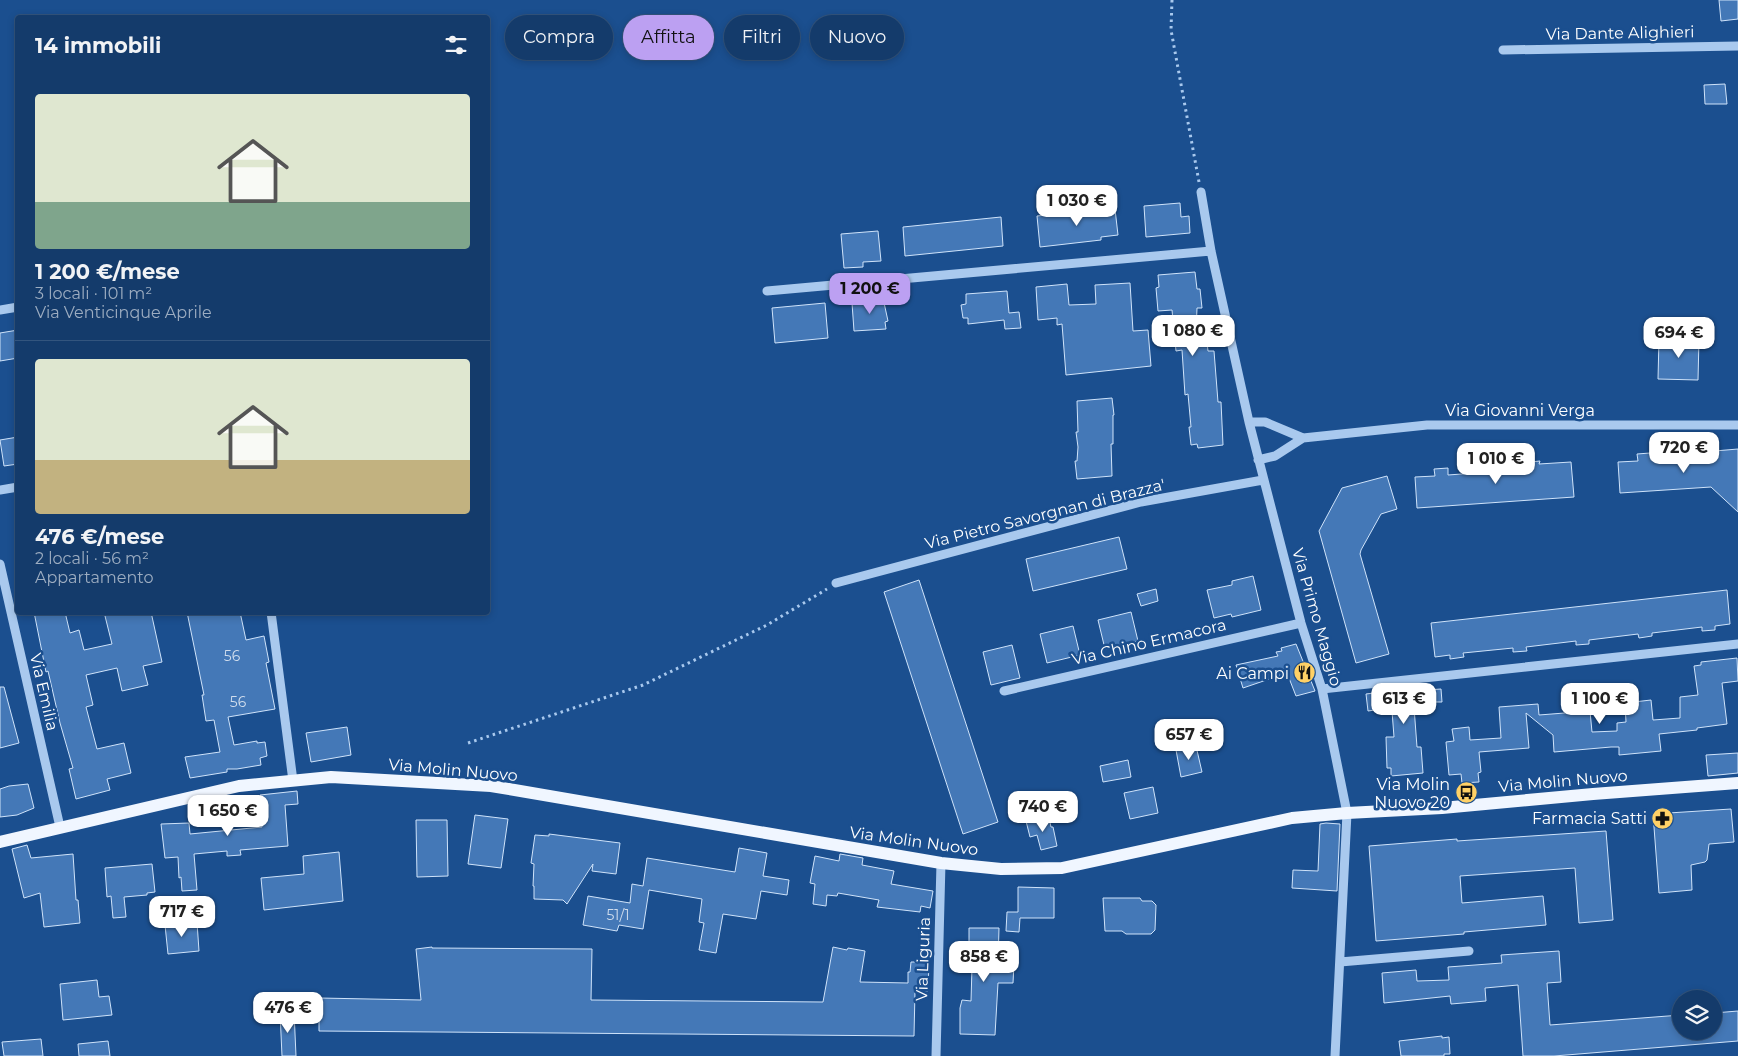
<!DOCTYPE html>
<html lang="it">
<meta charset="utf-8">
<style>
body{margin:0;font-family:Montserrat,sans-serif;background:#1d4271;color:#f1f3f6;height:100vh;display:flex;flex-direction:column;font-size:19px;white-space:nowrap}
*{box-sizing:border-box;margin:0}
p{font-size:16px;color:#9dadc1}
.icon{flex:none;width:28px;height:28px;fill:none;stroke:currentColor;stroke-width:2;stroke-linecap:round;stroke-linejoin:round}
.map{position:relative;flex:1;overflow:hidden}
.sheet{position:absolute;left:15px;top:15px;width:475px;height:600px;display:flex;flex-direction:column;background:#143b6b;border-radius:5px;box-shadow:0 2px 8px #0003,0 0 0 1px #33557e}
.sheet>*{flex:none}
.guide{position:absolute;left:505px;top:15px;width:475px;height:45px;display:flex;gap:10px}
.fabs{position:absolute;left:1672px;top:990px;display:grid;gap:10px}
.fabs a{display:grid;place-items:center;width:50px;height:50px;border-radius:50%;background:#143b6b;box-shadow:0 2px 8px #0003,0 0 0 1px #33557e;font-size:25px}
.price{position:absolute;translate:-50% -42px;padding:0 11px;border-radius:10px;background:#fff;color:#222;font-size:16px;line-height:32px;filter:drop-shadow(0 1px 2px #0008)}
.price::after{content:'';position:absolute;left:50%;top:30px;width:15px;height:11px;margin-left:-8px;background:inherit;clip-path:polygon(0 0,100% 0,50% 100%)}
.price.selected{background:#bca0f2;color:#111}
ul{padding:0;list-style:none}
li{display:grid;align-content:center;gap:10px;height:265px;padding:0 20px}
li+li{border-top:1px solid #33557e}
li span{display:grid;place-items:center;height:155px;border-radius:5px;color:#555}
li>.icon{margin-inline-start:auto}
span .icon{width:90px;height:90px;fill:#fffc;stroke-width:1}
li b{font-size:21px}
h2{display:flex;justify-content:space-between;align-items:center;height:60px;padding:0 20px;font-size:21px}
.chip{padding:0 18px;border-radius:22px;background:#143b6b;box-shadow:0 2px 8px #0003,0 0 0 1px #33557e;font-size:18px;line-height:45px}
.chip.selected{background:#bca0f2;color:#111}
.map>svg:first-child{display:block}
.building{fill:#4478b7;stroke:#cfe3fa}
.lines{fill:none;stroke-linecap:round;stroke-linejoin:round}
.path{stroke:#a9c9ee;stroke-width:3;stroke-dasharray:2.5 4;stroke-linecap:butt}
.minor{stroke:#a9c9ee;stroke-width:9}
.major{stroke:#f0f6ff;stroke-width:12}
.labels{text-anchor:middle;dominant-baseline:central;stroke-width:5;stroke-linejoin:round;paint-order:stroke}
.number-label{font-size:14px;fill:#d0dded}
.street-label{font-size:16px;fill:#fff;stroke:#1b4f8f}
.poi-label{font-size:16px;fill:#fff;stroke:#1b4f8f;text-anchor:end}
</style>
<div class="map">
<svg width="1738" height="1056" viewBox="0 0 1738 1056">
<rect width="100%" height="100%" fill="#1b4f8f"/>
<!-- building -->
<path class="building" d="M1719 0H1738V19L1721 21Z
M1725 84 1727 104H1705L1704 85Z
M1180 203 1181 217 1189 216 1190 233 1146 237 1144 206Z
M1099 209H1115L1118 235 1101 237V240L1040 247 1037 216Z
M1001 217 1003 246 905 256 903 227Z
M878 231 881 261 863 262V267L844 268 841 234Z
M1195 272 1197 289H1200L1202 308H1197L1196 333H1206L1208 351H1214L1218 402H1221L1223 445 1198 448 1197 444 1191 445 1189 427H1191L1188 394 1185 395 1182 350 1176 351 1172 310 1158 311 1156 288 1159 287 1158 275Z
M1130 283 1133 331 1148 330 1151 366 1066 375 1062 324 1057 325V318L1038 320 1036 287 1067 284 1069 305 1096 304 1095 285Z
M1007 291 1009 313 1019 312 1021 328 1005 329 1004 320 968 324V318H963L961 305 966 304V294Z
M883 298 888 321 885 322 886 329 854 331 852 303 865 302V299Z
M825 303 828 338 775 343 772 308Z
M18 330V358L0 361V333Z
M1659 339H1699L1698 380 1658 379Z
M1112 398 1114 415H1113V444H1111L1112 476 1077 479 1075 461H1077L1078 447 1076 432H1078L1077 401Z
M18 437V464L4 466 0 440Z
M1738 449V512L1711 487 1620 493 1618 462 1638 461 1637 454 1650 453 1651 460 1691 457V453Z
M1540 461 1539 464 1571 462 1574 497 1417 508 1415 477 1435 476 1434 469 1448 468V475L1489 472V468L1521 465 1520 463Z
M1387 476 1397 509 1381 514 1361 550 1360 554 1389 654 1356 663 1319 531 1342 488Z
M1119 537 1127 569 1033 591 1026 559Z
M1253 576 1261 610 1232 617 1231 614 1214 618 1207 590 1232 585V581Z
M919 580 998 822 963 834 884 592Z
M1156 589 1158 601 1141 606 1137 594Z
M1727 590 1730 624 1715 626V630L1702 631V627L1652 633V636L1639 638 1638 634 1589 640V644L1576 645V641L1526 647 1527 651 1513 652V648L1463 653 1464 657 1450 659V655L1435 657 1431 623Z
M34 612H65L70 633 79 630 84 650 112 644 104 612H151L162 662 143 666 148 685 122 691 117 668 86 675 93 705 86 707 97 749 124 743 131 773 107 779 110 790 76 799 69 769 73 768 60 723 48 671 46 672Z
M187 612H240L246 640 264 636 269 662 266 663 275 709 228 717 234 745 257 741V743L265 742 267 756 260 758 261 765 237 769H227V772L190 778 185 757 220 752 214 720 206 721 202 695H204Z
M1131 612 1138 641 1105 649 1098 620Z
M1073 626 1080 655 1047 663 1040 634Z
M1296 644 1315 691 1296 696 1287 673 1243 688 1236 665 1278 656 1276 652 1282 651 1281 648Z
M1012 645 1020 678 991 685 983 652Z
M1737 658 1738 681 1722 683 1727 724 1697 728V730L1659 734 1661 751 1619 755V747H1611L1554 752 1553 735 1526 713 1529 748 1479 752 1481 772 1478 773 1479 782 1462 783 1461 774 1449 775 1446 742 1454 741 1452 729 1469 727 1470 740 1501 738 1499 707 1538 704 1539 715 1590 711 1592 732 1617 731V723L1626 722 1625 703 1651 700 1653 720 1680 718V697L1698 695 1694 666 1701 665V662Z
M1426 684 1427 690 1441 689 1442 702H1428V706L1414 707 1417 747H1421L1423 773 1391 776V768H1387L1386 737H1394L1392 711 1390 712V708L1368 711 1366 694 1389 691V688Z
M0 687H4L19 743 0 748Z
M1595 689V692H1597L1599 705 1583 707 1581 690Z
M347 727 351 755 311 762 306 733Z
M1196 746 1202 772 1181 777 1176 750Z
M1738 753V773L1708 776 1706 755Z
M1128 760 1131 777 1103 782 1100 766Z
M28 784 34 808 17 815 0 817V789L9 786Z
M1153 787 1158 813 1130 819 1124 793Z
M297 791 298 804 285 805 288 846 240 850 241 855 227 856V851L194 854 197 890 182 891 181 877 179 878 178 857 165 858 161 824 189 823 190 834 262 827 260 795Z
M1731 809 1734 842 1709 844 1707 860 1705 862 1691 865 1692 890 1659 893 1653 814Z
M475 815 508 819 501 868 468 864Z
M1049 818 1051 827H1053L1057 846 1041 850 1037 835 1030 837 1026 821Z
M416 820H447L448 876 417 877Z
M1326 823 1340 824 1337 891 1292 888 1293 870 1318 871 1320 824Z
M1606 831 1613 920 1579 923 1575 868 1460 876 1462 903 1543 896 1546 925 1464 932V934L1376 941 1369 846 1457 839V841Z
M549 834 620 843 616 874 592 871 593 864 567 904 563 900 534 899V886H533L534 864 531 863 535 835 549 836Z
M27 845 31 858 73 854 76 900H78L80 923 44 927 40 893 24 898 12 849Z
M739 848 767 853 763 876 789 880 787 895 761 891 756 919 723 914 716 953 699 950 704 923 699 922 702 899 649 890 643 929 619 925 617 931 583 925 588 896 630 903 632 884 643 886 647 858 735 872Z
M339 852 343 901 264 910 261 878 304 874 303 856Z
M840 854 863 858 862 865 894 871 891 884 933 891 930 908 921 906 920 912 877 907 879 900 838 893 837 896 827 895 826 906 813 904 815 884 810 883 815 856 839 861Z
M152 864 155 892 147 893V895L124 897 126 917 113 918 111 896 107 897 105 868Z
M1018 887 1054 888V918H1020L1019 932 1006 931 1007 912H1018Z
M1103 898H1140L1142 901H1152L1156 905 1155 930 1151 934H1126L1122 931H1105Z
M197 922 199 951 168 954 165 925Z
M969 928H999L998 963 1014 964 1013 983H998L995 1035 960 1034V1008L962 1000 971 1001 972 967H969Z
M432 947V948L592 949 591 1000 823 1002 833 947 847 950 848 948 865 951 860 982 908 983V972H910L911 962H929L928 991H915L914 1036 319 1031V998L421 1000 416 949Z
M1559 951 1561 982 1547 983 1550 1025 1681 1015V1031H1714V1013L1738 1011V1041L1554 1056H1523L1518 985 1485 988 1486 1001 1451 1004 1450 996 1384 1003 1382 973 1416 970 1417 981 1449 980 1448 967 1502 963 1501 955Z
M97 980 99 997 109 996 112 1015 63 1020 60 984Z
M294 1011 296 1056H282L280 1012Z
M1442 1036V1038L1449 1037 1450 1054H1444V1056H1401L1399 1041Z
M41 1039 43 1056H4L2 1042Z
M108 1041 110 1056H79L78 1044Z"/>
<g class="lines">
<!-- path -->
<path class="path" d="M1172 0 1171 30 1199 182
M468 743 643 685 767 625 827 589"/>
<!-- minor -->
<path class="minor" d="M1503 50 1738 46
M1201 192 1211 251 1249 422 1301 623 1322 689 1347 813 1335 1056
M767 291 1211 251
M0 310 18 307
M1249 422H1265L1303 438
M1258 460 1275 456 1303 438 1427 425H1738
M0 490 18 487
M0 564 60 827
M836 583 1141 502 1263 480
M271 612 293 781
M1322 689 1738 644
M1004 691 1301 623
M1340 962 1469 951
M936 1056 941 863"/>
<!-- major -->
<path class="major" d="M0 842 239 786 331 777 491 786 941 863 1001 869 1062 868 1292 818 1347 813 1442 808 1593 794 1738 783"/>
</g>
<!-- icons -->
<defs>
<symbol id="restaurant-disc" viewBox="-11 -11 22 22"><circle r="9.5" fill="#ffd166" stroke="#1b4f8f"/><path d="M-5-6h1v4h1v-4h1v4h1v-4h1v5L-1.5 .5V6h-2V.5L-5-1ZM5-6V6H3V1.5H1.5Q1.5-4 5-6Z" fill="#111"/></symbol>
<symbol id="bus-disc" viewBox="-11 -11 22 22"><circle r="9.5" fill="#ffd166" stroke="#1b4f8f"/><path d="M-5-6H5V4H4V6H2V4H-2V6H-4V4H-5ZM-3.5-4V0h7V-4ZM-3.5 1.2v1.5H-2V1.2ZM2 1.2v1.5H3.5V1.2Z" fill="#111"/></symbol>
<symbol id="pharmacy-disc" viewBox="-11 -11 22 22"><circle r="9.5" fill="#ffd166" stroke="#1b4f8f"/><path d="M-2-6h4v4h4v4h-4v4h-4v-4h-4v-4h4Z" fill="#111"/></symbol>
</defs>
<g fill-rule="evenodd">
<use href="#restaurant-disc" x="1292" y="660" width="25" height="25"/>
<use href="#bus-disc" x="1454" y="780" width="25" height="25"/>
<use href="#pharmacy-disc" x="1650" y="806" width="25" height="25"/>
</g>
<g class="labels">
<!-- number labels -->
<g class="number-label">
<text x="232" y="656">56</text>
<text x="238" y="702">56</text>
<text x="618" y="915">51/1</text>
</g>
<!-- street labels -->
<g class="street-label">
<text transform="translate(1620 33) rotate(-1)">Via Dante Alighieri</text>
<text x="1520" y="410">Via Giovanni Verga</text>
<text transform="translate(1045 514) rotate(-14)">Via Pietro Savorgnan di Brazza'</text>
<text transform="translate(1317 617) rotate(74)">Via Primo Maggio</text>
<text transform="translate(1149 642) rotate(-13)">Via Chino Ermacora</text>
<text transform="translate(44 692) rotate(77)">Via Emilia</text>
<text transform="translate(453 770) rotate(5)">Via Molin Nuovo</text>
<text transform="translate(1563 781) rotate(-5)">Via Molin Nuovo</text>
<text transform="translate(914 841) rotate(8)">Via Molin Nuovo</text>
<text transform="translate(923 959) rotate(-88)">Via Liguria</text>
</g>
<!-- poi labels -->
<g class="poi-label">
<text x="1289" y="673">Ai Campi</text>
<text x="1450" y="784">Via Molin<tspan x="1450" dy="18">Nuovo 20</tspan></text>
<text x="1647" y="818">Farmacia Satti</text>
</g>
</g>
</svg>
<div class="fabs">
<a><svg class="icon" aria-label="layers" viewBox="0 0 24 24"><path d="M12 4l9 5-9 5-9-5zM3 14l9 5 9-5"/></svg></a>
</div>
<b class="price" style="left:1077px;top:227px">1 030 €</b>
<b class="price selected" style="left:870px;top:315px">1 200 €</b>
<b class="price" style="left:1193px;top:357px">1 080 €</b>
<b class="price" style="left:1679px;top:359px">694 €</b>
<b class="price" style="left:1684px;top:474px">720 €</b>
<b class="price" style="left:1496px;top:485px">1 010 €</b>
<b class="price" style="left:1404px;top:725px">613 €</b>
<b class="price" style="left:1600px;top:725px">1 100 €</b>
<b class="price" style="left:1189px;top:761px">657 €</b>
<b class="price" style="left:1043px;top:833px">740 €</b>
<b class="price" style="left:228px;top:837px">1 650 €</b>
<b class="price" style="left:182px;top:938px">717 €</b>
<b class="price" style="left:984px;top:983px">858 €</b>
<b class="price" style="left:288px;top:1034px">476 €</b>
<div class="guide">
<a class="chip">Compra</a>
<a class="chip selected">Affitta</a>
<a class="chip">Filtri</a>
<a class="chip">Nuovo</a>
</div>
<section class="sheet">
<h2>14 immobili<svg class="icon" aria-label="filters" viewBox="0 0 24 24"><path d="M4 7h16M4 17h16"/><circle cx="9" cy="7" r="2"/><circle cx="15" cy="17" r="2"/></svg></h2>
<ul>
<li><span style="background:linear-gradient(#dfe7d0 70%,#7fa58c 0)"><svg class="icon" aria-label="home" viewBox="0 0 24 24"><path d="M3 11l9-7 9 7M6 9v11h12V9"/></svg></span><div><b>1 200 €/mese</b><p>3 locali · 101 m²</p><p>Via Venticinque Aprile</p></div></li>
<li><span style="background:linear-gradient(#dfe7d0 65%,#c2b280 0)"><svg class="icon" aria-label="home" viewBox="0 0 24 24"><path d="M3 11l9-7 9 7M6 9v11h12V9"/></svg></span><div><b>476 €/mese</b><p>2 locali · 56 m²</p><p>Appartamento</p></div></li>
</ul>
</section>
</div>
